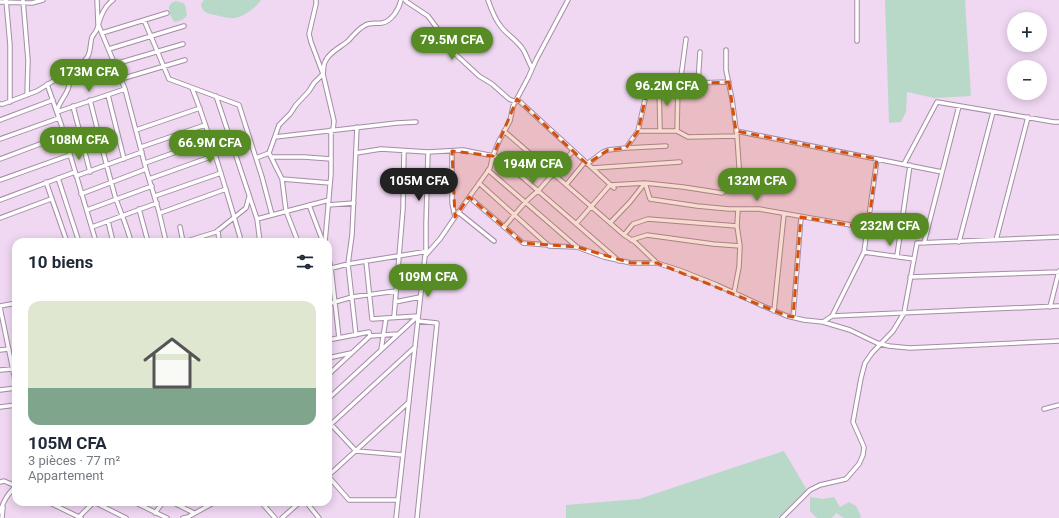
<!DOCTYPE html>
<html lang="fr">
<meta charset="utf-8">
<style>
body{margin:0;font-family:Roboto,sans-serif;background:#f2f2f3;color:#1f2937;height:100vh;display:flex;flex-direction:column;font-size:15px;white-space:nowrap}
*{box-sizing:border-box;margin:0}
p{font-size:13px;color:#747a83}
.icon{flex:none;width:22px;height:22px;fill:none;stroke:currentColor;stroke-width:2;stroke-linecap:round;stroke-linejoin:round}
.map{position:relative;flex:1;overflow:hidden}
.details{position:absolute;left:12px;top:238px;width:320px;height:268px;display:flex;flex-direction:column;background:#fff;border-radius:12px;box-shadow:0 2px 10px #0003}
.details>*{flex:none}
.fabs{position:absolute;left:1007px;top:12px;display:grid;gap:8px}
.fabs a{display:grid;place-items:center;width:40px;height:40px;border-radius:50%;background:#fff;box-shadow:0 2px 10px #0003;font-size:20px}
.price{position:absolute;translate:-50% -34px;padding:0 9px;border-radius:14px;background:#578c25;color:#fff;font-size:13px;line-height:26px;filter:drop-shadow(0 1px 2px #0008)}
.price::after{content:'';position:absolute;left:50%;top:24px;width:12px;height:9px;margin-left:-6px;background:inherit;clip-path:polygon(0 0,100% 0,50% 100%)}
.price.on{background:#222;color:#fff}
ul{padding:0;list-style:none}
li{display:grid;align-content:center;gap:8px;height:212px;padding:0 16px}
li span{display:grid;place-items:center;height:124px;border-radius:12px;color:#555}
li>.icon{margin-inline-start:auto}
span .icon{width:72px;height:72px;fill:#fffc;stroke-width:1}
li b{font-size:17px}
h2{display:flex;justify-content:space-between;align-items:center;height:48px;padding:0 16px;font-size:17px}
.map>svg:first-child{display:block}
.green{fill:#b8d9c8}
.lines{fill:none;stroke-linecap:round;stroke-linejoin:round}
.street-casing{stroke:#a48da6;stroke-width:5.5}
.street{stroke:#fff;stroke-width:3.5}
.marked{fill:#d3510d;fill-opacity:0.2;stroke:#d3510d;stroke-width:3;stroke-dasharray:8 5;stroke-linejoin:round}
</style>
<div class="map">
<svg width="1059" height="518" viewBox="0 0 1059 518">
<rect width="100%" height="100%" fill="#f0d7f2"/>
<!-- green -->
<path class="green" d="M204 0H261C257 7 243 17 235 18 228 19 217 15 210 14 204 12 202 10 201 4Z
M885 0H965L971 96 934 98 907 92 906 112 901 122 889 123Z
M176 1 183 3 185 5 187 15C184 20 179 21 174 22 170 14 164 5 176 1Z
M784 451 807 490 778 518H566V505L639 499Z
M810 497 823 499 834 497 840 507 849 502 856 506 861 516 860 518H844L836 513 832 518H817L810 511Z"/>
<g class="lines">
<defs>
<path id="street" d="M6 0 10 45V102
M23 0 28 60 27 95
M97 0 98 24 125 89 146 169 159 212 166 242
M316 0V4L309 34 311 42 323 74 334 121 333 130
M405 0 407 2 428 16 445 39 451 50 479 76 492 84 509 99 516 102
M488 0C491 9 496 21 502 28 509 36 519 42 524 51 527 57 529 63 532 68
M857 0V41
M0 2 32 3 43 0
M144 20 169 79 239 105 262 177 272 215
M102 33 167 13
M109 49 184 26
M115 64 183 44
M121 79 185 60
M698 83 700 52
M47 84 61 124 96 242
M659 84 660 130
M680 84 686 39
M192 88C211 136 225 187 240 237
M108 95 124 159
M216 96 257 219 260 242
M517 99 614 188
M90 100C98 132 106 164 115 196 120 211 127 226 131 242
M0 104H3L37 91 55 80 71 74
M73 106 90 172
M57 111C59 102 65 97 68 89 70 83 70 76 73 71 78 65 85 62 88 56 91 50 90 43 92 37 93 35 96 32 97 29 100 19 103 7 113 0
M57 112 125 89
M0 120 53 100
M136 130 200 108
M504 131 624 235 635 242 657 263 679 270 717 285 763 306 787 316 804 320 823 322 850 330 877 343 889 346 910 348 1059 341
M638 131 648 86 661 84 729 82
M677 131 678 84
M736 131 942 172
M275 137 397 123 416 122
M0 139 59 118
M141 147 205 125
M626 148 666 146
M452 151V203L455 217
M269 153 282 179 286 211 298 242
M356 153 381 149 428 152 463 150 499 157 619 261
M271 157H304L331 159
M256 158 269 153 279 125 290 114 296 105 309 91 314 83 323 74C324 70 323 65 325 62 328 53 341 47 348 41 353 36 358 29 364 26 369 22 376 24 382 23 392 21 399 9 401 0
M0 159 64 135
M145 163 210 140
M587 164 603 152 608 150 626 148 638 131H677L688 137 737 136
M904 164 937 102 1054 122H1059
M592 168 680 162
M488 170 577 247 604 257 631 263H657
M76 176 142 152
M58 178 79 242
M149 179 216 155
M282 179 330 183
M0 180 70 155
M46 182 67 242
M479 183 549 246 577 247
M645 183 650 199 697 206 729 209H759L868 228
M566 185 585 162
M81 194 146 169
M155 196 221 173
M469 197 523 243 548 245
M0 200 75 172
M309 205 323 242
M328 205 354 203
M139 209 148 242
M87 210 152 186
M458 212 494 241
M160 213 226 189
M0 218 51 199
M257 219 329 200
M108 221 113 242
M610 223 630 202 645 183
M576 224 610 185 645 183 683 187 722 193 740 181 737 136 732 99 726 70V50
M92 227 157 203
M180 227 183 242
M504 227C515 215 525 200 538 191L573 151
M218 230 219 242
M624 235 633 224 648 219 737 226
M631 240 647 235 713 244 740 246
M996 240 1028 117
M184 242 216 232 246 208 249 197
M325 242 331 174V130
M959 242 993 112
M924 243 959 106
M426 251V223L428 152
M864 252 914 259
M328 256 331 268 339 338
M897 256 910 165
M366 261 372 319 418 316
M328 269 348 264 429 251
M910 277 1059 272
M734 293 739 267 740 246 737 226 738 209
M395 302 420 297
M328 304 335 302 352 297 396 291
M0 306 16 303
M0 307 16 385
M1050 307 1059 271
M774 311 784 214
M832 316 1059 306
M394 317 403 209 404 151
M793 317 801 217
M823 322 832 316 864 252 877 159
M356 335 348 264 352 235 357 127
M370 336 398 334
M328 340 369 332 370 336 328 375
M0 350 9 349
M381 350 386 318
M328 358 351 353
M0 370 13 369
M0 390 16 388
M328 399 418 316
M0 407 16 405
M1044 409 1059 405
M328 421 356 451 403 455
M328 427 415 347
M328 476 409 402
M328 476 349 500H398
M0 482 4 481 16 486
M48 502 81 518
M94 502 126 518
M134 502 167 518
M172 502 194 513
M261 502 275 518
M306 502 319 518
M0 512C4 500 7 495 16 486
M155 513 163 502
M79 517 94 502
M2 518 3 507
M183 518 188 517 215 502
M282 518 300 502
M396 518 425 256 440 239 455 217 490 168 493 156 499 141 510 121 513 106 528 78 536 60 568 0
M417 518 437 323 418 321
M782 518 810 490 820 485 846 479 859 464 863 455 864 447 853 422 861 378 865 363 872 353 893 331 904 313 917 243 1059 237"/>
</defs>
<!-- street casing -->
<use href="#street" class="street-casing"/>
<!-- street -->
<use href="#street" class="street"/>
</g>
<!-- marked area -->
<path class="marked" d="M729 82 736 131 877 159 868 228 801 217 793 317 787 316 657 263H631L577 247 523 243 469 197 455 217 452 151 493 156 517 99 587 164 608 150 626 148 638 131 648 86Z"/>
</svg>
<div class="fabs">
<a>+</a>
<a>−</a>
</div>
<b class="price" style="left:452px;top:61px">79.5M CFA</b>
<b class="price" style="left:89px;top:93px">173M CFA</b>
<b class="price" style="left:667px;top:107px">96.2M CFA</b>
<b class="price" style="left:79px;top:161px">108M CFA</b>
<b class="price" style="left:210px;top:164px">66.9M CFA</b>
<b class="price" style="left:533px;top:185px">194M CFA</b>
<b class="price on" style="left:419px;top:202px">105M CFA</b>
<b class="price" style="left:757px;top:202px">132M CFA</b>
<b class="price" style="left:890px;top:247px">232M CFA</b>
<b class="price" style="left:428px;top:298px">109M CFA</b>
<section class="details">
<h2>10 biens<svg class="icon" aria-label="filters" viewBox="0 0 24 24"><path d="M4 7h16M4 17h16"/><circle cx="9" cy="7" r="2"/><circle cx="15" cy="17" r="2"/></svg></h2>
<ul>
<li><span style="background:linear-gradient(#dfe7d0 70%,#7fa58c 0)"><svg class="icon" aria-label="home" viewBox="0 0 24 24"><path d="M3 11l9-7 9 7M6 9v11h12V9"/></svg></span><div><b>105M CFA</b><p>3 pièces · 77 m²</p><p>Appartement</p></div></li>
</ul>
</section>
</div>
